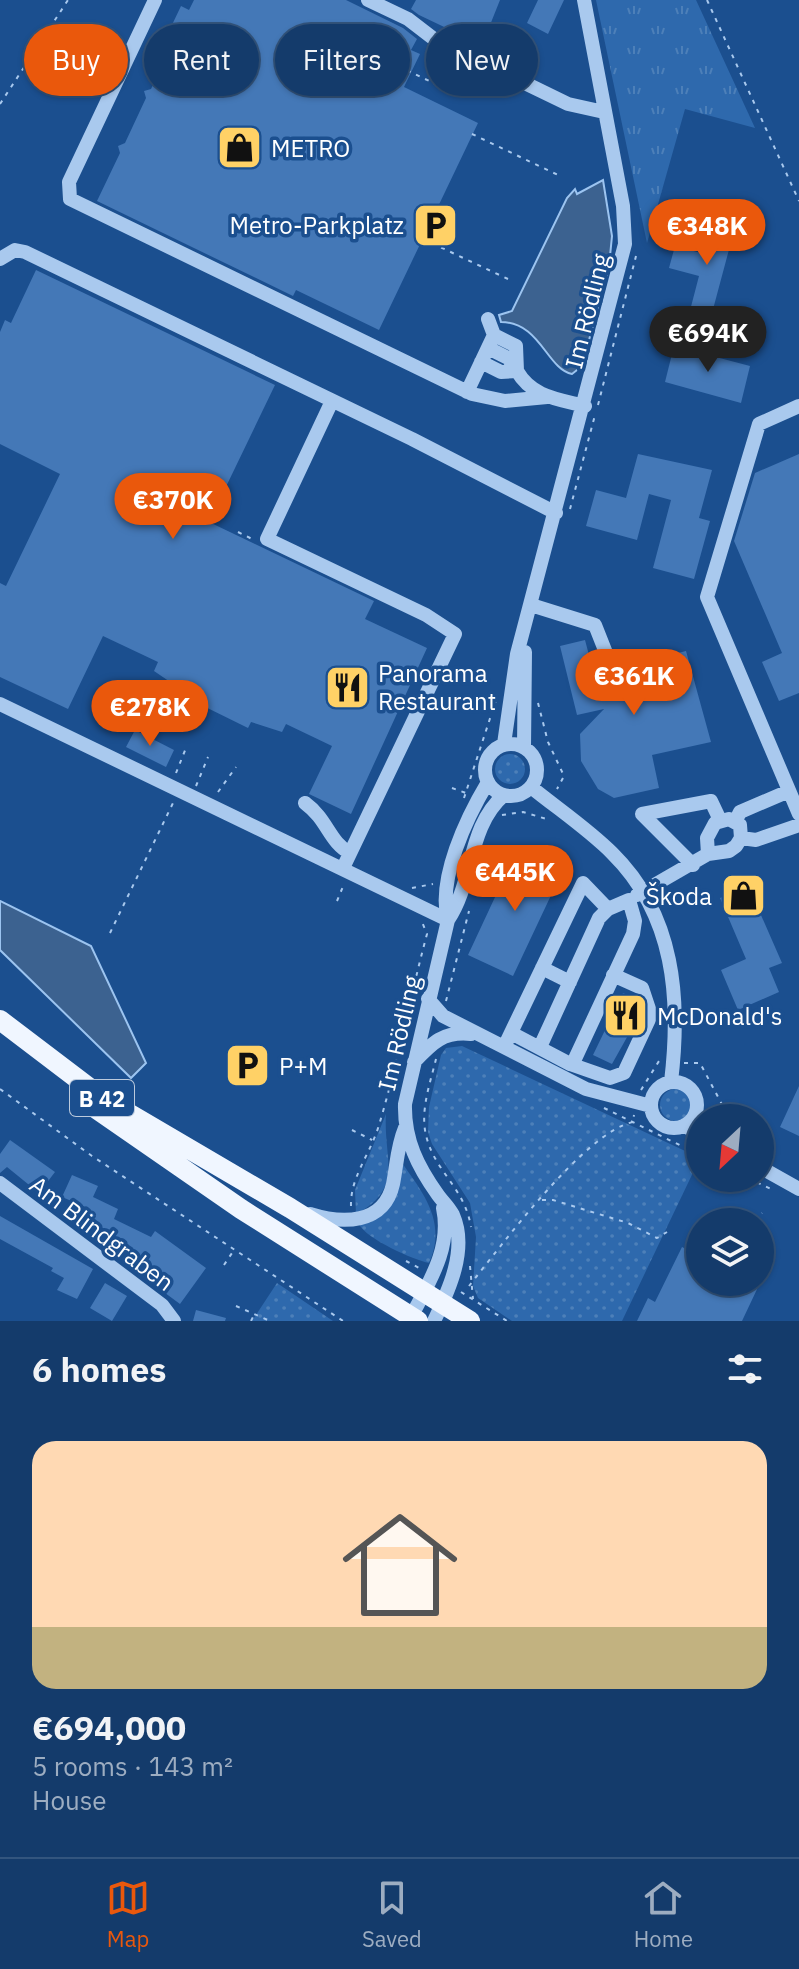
<!DOCTYPE html>
<meta charset="utf-8">
<style>
body{margin:0;font-family:"IBM Plex Sans",sans-serif;background:#214673;color:#f1f3f6;height:100vh;display:flex;flex-direction:column;font-size:30px;white-space:nowrap}
*{box-sizing:border-box;margin:0}
p{font-size:26px;color:#9dadc1}
.icon{flex:none;width:44px;height:44px;fill:none;stroke:currentColor;stroke-width:2;stroke-linecap:round;stroke-linejoin:round}
.map{position:relative;height:1321px;overflow:hidden}
.drawer{display:flex;flex-direction:column;background:#143b6b;flex:1}
.drawer>*{flex:none}
.hud{position:absolute;left:24px;top:24px;width:752px;height:72px;display:flex;gap:16px}
.needle{width:52px;rotate:206deg}
.controls{position:absolute;left:686px;top:1104px;display:grid;gap:16px}
.controls a{display:grid;place-items:center;width:88px;height:88px;border-radius:50%;background:#143b6b;box-shadow:0 2px 6px #0004,0 0 0 2px #33557e;font-size:40px}
.price{position:absolute;translate:-50% -68px;padding:0 18px;border-radius:28px;background:#ea580c;color:#fff;font-size:26px;line-height:52px;filter:drop-shadow(0 2px 4px #0008)}
.price::after{content:'';position:absolute;left:50%;top:48px;width:24px;height:18px;margin-left:-12px;background:inherit;clip-path:polygon(0 0,100% 0,50% 100%)}
.price.current{background:#222;color:#fff}
ul{padding:0;list-style:none}
li{display:grid;align-content:center;gap:16px;height:424px;padding:0 32px}
li span{display:grid;place-items:center;height:248px;border-radius:24px;color:#555}
li>.icon{margin-inline-start:auto}
span .icon{width:144px;height:144px;fill:#fffc;stroke-width:1}
li b{font-size:34px}
h2{display:flex;justify-content:space-between;align-items:center;height:96px;padding:0 32px;font-size:34px}
.tag{padding:0 28px;border-radius:36px;background:#143b6b;box-shadow:0 2px 6px #0004,0 0 0 2px #33557e;font-size:28px;line-height:72px}
.tag.current{background:#ea580c;color:#fff}
.tab-bar{display:flex;justify-content:space-around;align-items:center;height:112px;border-top:2px solid #33557e;background:#143b6b;font-size:22px;color:#9dadc1}
.tab-bar a{display:grid;justify-items:center;gap:4px}
.tab-bar .current{color:#ea580c}
.map>svg:first-child{display:block}
.grass{fill:url(#grass-dots)}
.park{fill:url(#park-tufts)}
.water{fill:#3c6290;stroke:#9cc4f0;stroke-width:2}
.building{fill:#4478b7}
.lines{fill:none;stroke-linecap:round;stroke-linejoin:round}
.path{stroke:#a9c9ee;stroke-width:2;stroke-dasharray:4 6;stroke-linecap:butt}
.minor{stroke:#a9c9ee;stroke-width:14}
.major{stroke:#f0f6ff;stroke-width:20}
.labels{text-anchor:middle;dominant-baseline:central;stroke-width:7;stroke-linejoin:round;paint-order:stroke}
.shield{fill:#1b4f8f;stroke:#bbcadd;stroke-width:2}
.shield-label{font-size:22px;font-weight:bold;fill:#fff}
.poi-label{font-size:24px;fill:#fff;stroke:#1b4f8f;text-anchor:start}
.street-label{font-size:24px;fill:#fff;stroke:#1b4f8f}
</style>
<div class="map">
<svg width="799" height="1321" viewBox="0 0 799 1321">
<defs>
<pattern id="grass-dots" width="8" height="8" patternUnits="userSpaceOnUse" patternTransform="scale(2)"><rect width="8" height="8" fill="#2e69ad"/><path d="M2 2h.1M6 6h.1" fill="none" stroke="#4d80b9" stroke-width="1.8" stroke-linecap="round"/></pattern>
<pattern id="park-tufts" width="24" height="20" patternUnits="userSpaceOnUse" patternTransform="scale(2)"><rect width="24" height="20" fill="#2e69ad"/><path d="M3 7l-1-3M5 7V3M7 7l1-3M15 17l-1-3M17 17v-4M19 17l1-3" fill="none" stroke="#4d80b9"/></pattern>
</defs>
<rect width="100%" height="100%" fill="#1b4f8f"/>
<!-- grass -->
<path class="grass" d="M495 769a15 15 0 1 1 30 0a15 15 0 1 1-30 0Z
M462 1046 700 1158 622 1321H512L478 1298 473 1286 476 1237 470 1203 432 1144 428 1132 429 1107 441 1055 446 1048Z
M660 1105a16 16 0 1 1 32 0a16 16 0 1 1-32 0Z
M386 1114C383 1159 405 1188 356 1214L355 1190Z
M402 1163C424 1194 447 1223 429 1263 414 1260 366 1239 359 1224L364 1223Z
M277 1283 333 1321H252Z"/>
<!-- park -->
<path class="park" d="M596 0H696L755 128 685 109 647 243Z"/>
<!-- water -->
<path class="water" d="M603 180 612 236 609 266 582 366 572 374C547 369 540 322 501 322L499 315 512 311 567 198 575 189 577 194Z
M0 901 91 946 146 1063 131 1078 0 950Z"/>
<!-- building -->
<path class="building" d="M194 0H346L403 28 417 39 411 50 420 54 404 87 478 123 379 330 296 290 293 296 97 201 120 153 118 146 125 143 146 98 144 91 151 89 173 44 170 37 183 32 171 27 181 6 189 10Z
M416 0H500L482 45 419 15 411 9Z
M538 0H564L548 34 527 23Z
M509 34 527 42 517 61 501 53Z
M717 210 738 216 708 328 687 322 699 276 669 268 675 246 705 254Z
M36 270 275 385 209 522 374 601 365 619 427 648 351 814 309 794 332 746 286 724 282 732 251 722 248 728 179 694 182 690 154 671 158 662 103 636 68 709 0 677V583L6 586 60 474 0 444V332L5 320 11 323Z
M674 346 750 366 741 403 665 382Z
M638 454 712 470 699 518 710 521 694 579 653 568 671 500 649 494 637 540 586 526 596 490 626 498Z
M799 454V693L779 701 762 662 782 653 734 541 755 473Z
M585 640 594 674 603 672 611 678 619 675 622 667 686 651 711 742 652 755 659 788 614 798 598 789 581 761 580 734 604 709 577 715 560 646Z
M135 730 174 750 166 767 126 747Z
M517 850 562 872 513 976 468 955Z
M743 874 782 963 769 968 779 992 738 1010 721 970 746 959 720 898 732 893 726 881Z
M623 993 635 998 640 1014 612 1064 593 1055Z
M799 1086V1136L780 1127Z
M10 1140 55 1172 39 1193 7 1167 0 1173V1154Z
M72 1175 98 1186 93 1197 118 1209 114 1219 151 1237 155 1231 206 1268 180 1304 130 1267 137 1257 104 1242 109 1231 83 1219 88 1208 62 1197Z
M0 1216 93 1269 77 1299 57 1290 64 1278 51 1271 53 1268 0 1239Z
M682 1247 700 1256V1282L759 1285 742 1321H637L648 1298 655 1302Z
M105 1283 127 1296 112 1321 90 1308Z
M196 1310 226 1318 225 1321H193Z"/>
<g class="lines">
<!-- path -->
<path class="path" d="M707 0 799 201
M398 66 448 90
M0 104 68 0
M472 134 558 175
M423 239 508 279
M598 405 636 256
M570 509 595 415
M238 532 254 540
M538 703 548 742 564 776 557 789
M176 773 186 748
M196 786 208 757
M452 788 466 793
M218 792 236 767
M464 798 497 697
M502 815 523 812 550 820
M412 888 433 884
M337 901 344 884
M110 933 174 801
M446 1001 469 911
M436 1059C430 1084 419 1113 427 1139 436 1172 465 1189 471 1227
M684 1063H700L726 1112 721 1118
M0 1089 92 1156 343 1321
M641 1090 659 1061
M604 1108 700 1155
M352 1130 372 1140
M748 1178 773 1190
M542 1200H553L628 1223 657 1238 667 1232
M351 1206C350 1177 371 1153 379 1125 398 1062 410 997 427 934L422 922
M757 1222 762 1213
M406 1261 421 1269
M224 1265 234 1250
M470 1266 473 1299
M469 1286C501 1246 585 1132 633 1122L634 1115
M461 1292 507 1321
M236 1306 270 1321
M251 1321 255 1313"/>
<!-- minor -->
<path class="minor" d="M155 0 69 182 70 199 472 394 505 401 547 397
M368 0 408 19 434 39 568 104 604 112
M0 259 15 250 25 252 412 439 556 513
M488 319 494 335 516 346 517 371
M488 348 508 358 517 371
M481 362 501 372 517 371C532 397 557 399 585 406
M467 392 494 335
M332 401 267 539 426 615 455 634 343 868
M799 406 759 424 707 597 799 814
M531 605 595 625 612 668
M0 704 448 920
M485 770a26 26 0 1 1 52 0a26 26 0 1 1-52 0Z
M504 744 517 654 625 244 623 206 584 0
M524 747 525 652
M531 787C558 809 588 829 612 853 675 915 681 999 671 1082
M305 803C328 820 329 842 350 853
M735 822 740 812 789 791
M741 838 756 840 799 825
M693 865 642 814 711 801 720 820
M637 895 708 854 729 851 736 846 741 838 740 825 729 819 715 823 707 838 708 854
M448 920C437 879 467 817 488 782
M542 968 570 982
M428 999 443 1016 586 1089 651 1106
M511 1033 570 1064 574 1061 633 934 635 921 629 900 608 909 599 918 540 1047
M507 1041 583 883 608 909
M414 1062C432 1043 443 1031 471 1034
M570 1064 610 1078 624 1073 651 1015 642 988 613 975
M651 1105a23 23 0 1 1 46 0a23 23 0 1 1-46 0Z
M685 1125 700 1137
M760 1167 799 1189
M0 1183 162 1305 174 1321
M310 1214C342 1224 384 1225 393 1184 397 1164 397 1147 405 1128
M409 1321C427 1285 452 1250 443 1208
M434 1321C449 1290 468 1249 453 1215 449 1207 443 1202 438 1195 418 1167 404 1140 405 1104L448 920C474 882 467 827 504 795"/>
<!-- major -->
<path class="major" d="M0 1020 104 1099 290 1208 470 1321
M85 1101 241 1209 418 1321"/>
</g>
<!-- icons -->
<defs>
<symbol id="shop-square" viewBox="-11 -11 22 22"><rect x="-9" y="-9" width="18" height="18" rx="4" fill="#ffd166" stroke="#1b4f8f"/><path d="M-5-2.5h2.3a2.7 3.5 0 0 1 5.4 0H5L5.5 6h-11ZM-1.5-2.5h3a1.5 2.3 0 0 0-3 0Z" fill="#111"/></symbol>
<symbol id="parking-square" viewBox="-11 -11 22 22"><rect x="-9" y="-9" width="18" height="18" rx="4" fill="#ffd166" stroke="#1b4f8f"/><path d="M-3.5-5.5H1a3.5 3.5 0 0 1 0 7H-1V5.5H-3.5ZM-1-3.4V-.6H.8a1.4 1.4 0 0 0 0-2.8Z" fill="#111"/></symbol>
<symbol id="restaurant-square" viewBox="-11 -11 22 22"><rect x="-9" y="-9" width="18" height="18" rx="4" fill="#ffd166" stroke="#1b4f8f"/><path d="M-5-6h1v4h1v-4h1v4h1v-4h1v5L-1.5 .5V6h-2V.5L-5-1ZM5-6V6H3V1.5H1.5Q1.5-4 5-6Z" fill="#111"/></symbol>
</defs>
<g fill-rule="evenodd">
<use href="#shop-square" x="214" y="122" width="51" height="51"/>
<use href="#parking-square" x="410" y="200" width="51" height="51"/>
<use href="#restaurant-square" x="322" y="662" width="51" height="51"/>
<use href="#shop-square" x="718" y="870" width="51" height="51"/>
<use href="#restaurant-square" x="600" y="990" width="51" height="51"/>
<use href="#parking-square" x="222" y="1040" width="51" height="51"/>
</g>
<g class="labels">
<!-- shield labels -->
<rect class="shield" x="70" y="1080" width="64" height="36" rx="6"/>
<g class="shield-label">
<text x="102" y="1098">B 42</text>
</g>
<!-- poi labels -->
<g class="poi-label">
<text x="271" y="148">METRO</text>
<text x="404" y="225" text-anchor="end">Metro-Parkplatz</text>
<text x="378" y="673">Panorama<tspan x="378" dy="28">Restaurant</tspan></text>
<text x="712" y="896" text-anchor="end">Škoda</text>
<text x="657" y="1016">McDonald's</text>
<text x="279" y="1066">P+M</text>
</g>
<!-- street labels -->
<g class="street-label">
<text transform="translate(587 311) rotate(-76)">Im Rödling</text>
<text transform="translate(399 1033) rotate(-77)">Im Rödling</text>
<text transform="translate(102 1233) rotate(37)">Am Blindgraben</text>
</g>
</g>
</svg>
<div class="controls">
<a><svg class="needle" viewBox="-14 -14 28 28"><path d="M0-13l5 13h-10z" fill="#e53935"/><path d="M0 13l5-13h-10z" fill="#9dadc1"/></svg></a>
<a><svg class="icon" aria-label="layers" viewBox="0 0 24 24"><path d="M12 4l9 5-9 5-9-5zM3 14l9 5 9-5"/></svg></a>
</div>
<b class="price" style="left:707px;top:267px">€348K</b>
<b class="price current" style="left:708px;top:374px">€694K</b>
<b class="price" style="left:173px;top:541px">€370K</b>
<b class="price" style="left:634px;top:717px">€361K</b>
<b class="price" style="left:150px;top:748px">€278K</b>
<b class="price" style="left:515px;top:913px">€445K</b>
<div class="hud">
<a class="tag current">Buy</a>
<a class="tag">Rent</a>
<a class="tag">Filters</a>
<a class="tag">New</a>
</div>
</div>
<section class="drawer">
<h2>6 homes<svg class="icon" aria-label="filters" viewBox="0 0 24 24"><path d="M4 7h16M4 17h16"/><circle cx="9" cy="7" r="2"/><circle cx="15" cy="17" r="2"/></svg></h2>
<ul>
<li><span style="background:linear-gradient(#ffd9b3 75%,#c2b280 0)"><svg class="icon" aria-label="home" viewBox="0 0 24 24"><path d="M3 11l9-7 9 7M6 9v11h12V9"/></svg></span><div><b>€694,000</b><p>5 rooms · 143 m²</p><p>House</p></div></li>
</ul>
</section>
<nav class="tab-bar">
<a class="current"><svg class="icon" aria-label="map" viewBox="0 0 24 24"><path d="M3 6l6-2 6 2 6-2v14l-6 2-6-2-6 2zM9 4v14M15 6v14"/></svg>Map</a>
<a><svg class="icon" aria-label="saved" viewBox="0 0 24 24"><path d="M7 4h10v16l-5-4-5 4z"/></svg>Saved</a>
<a><svg class="icon" aria-label="home" viewBox="0 0 24 24"><path d="M3 11l9-7 9 7M6 9v11h12V9"/></svg>Home</a>
</nav>
